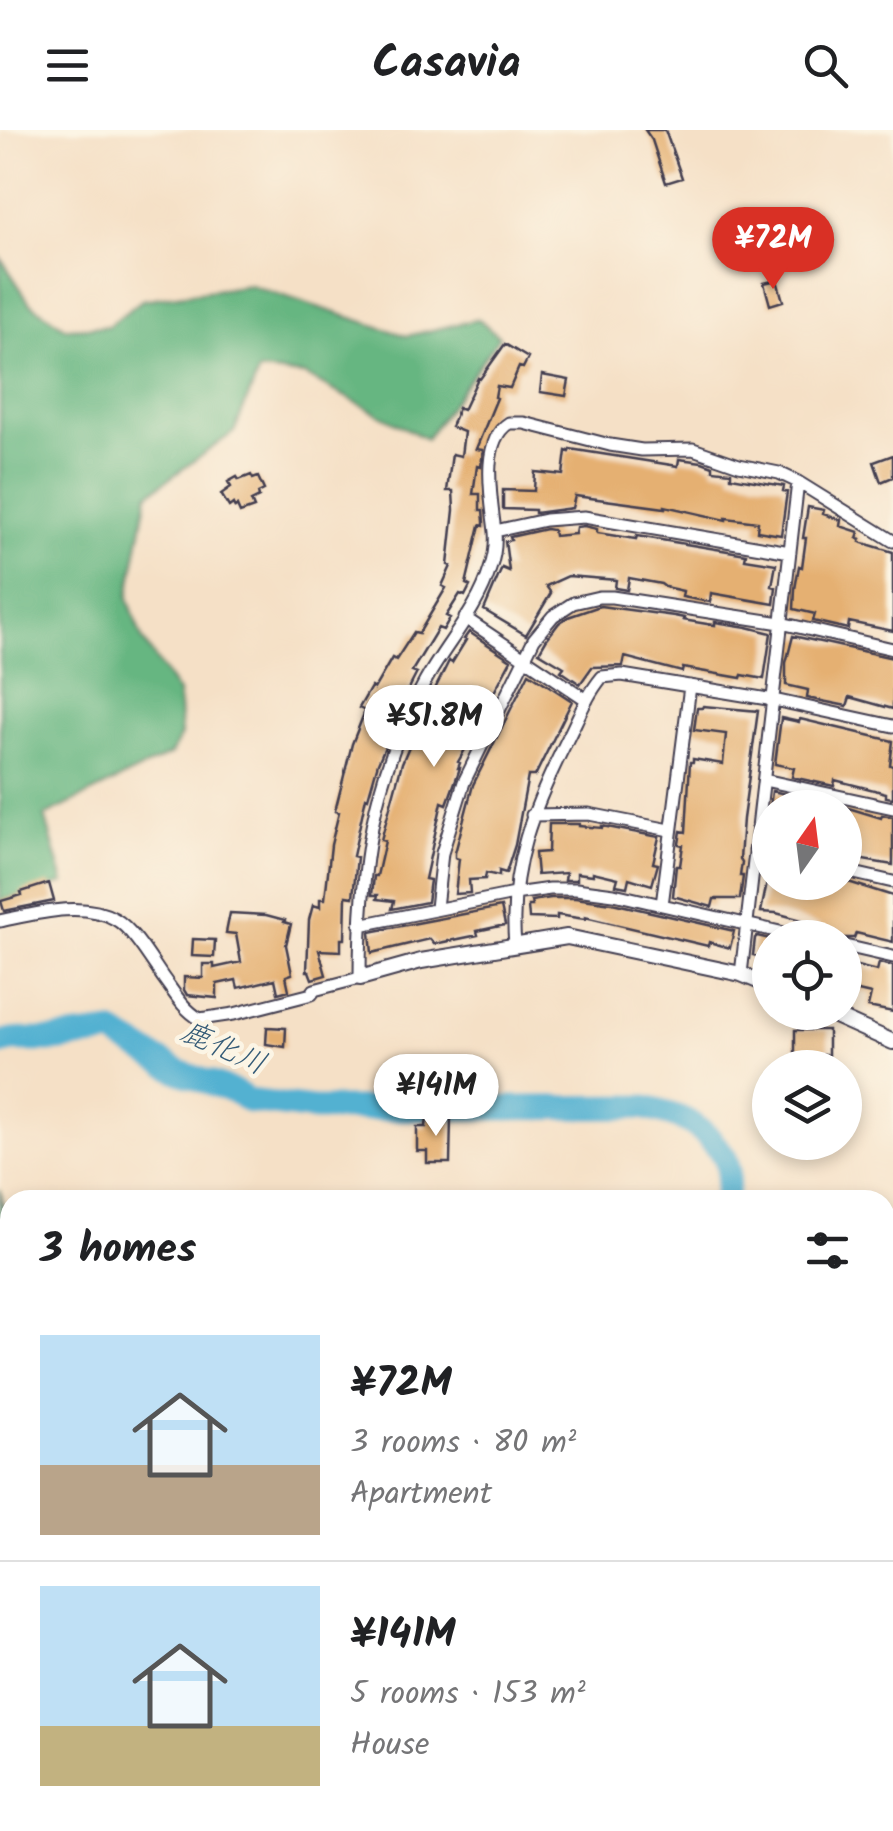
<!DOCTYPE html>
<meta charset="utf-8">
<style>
body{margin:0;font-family:Kalam,"Klee One",sans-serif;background:#f6f6f6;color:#202124;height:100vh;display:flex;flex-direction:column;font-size:38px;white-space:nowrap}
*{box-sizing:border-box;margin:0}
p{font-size:32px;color:#757577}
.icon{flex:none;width:55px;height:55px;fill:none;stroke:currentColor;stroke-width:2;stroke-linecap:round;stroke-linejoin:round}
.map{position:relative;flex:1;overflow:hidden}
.side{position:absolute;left:0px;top:1060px;width:895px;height:642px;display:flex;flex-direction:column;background:#fff;border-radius:30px 30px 0 0;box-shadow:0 5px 15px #0003}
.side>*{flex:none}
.needle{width:65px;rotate:14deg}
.fabs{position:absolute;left:752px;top:660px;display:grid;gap:20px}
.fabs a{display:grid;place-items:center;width:110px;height:110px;border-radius:50%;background:#fff;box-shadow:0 5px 15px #0003;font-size:50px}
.price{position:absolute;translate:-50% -85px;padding:0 22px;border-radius:35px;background:#fff;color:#222;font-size:32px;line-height:65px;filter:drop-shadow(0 2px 5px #0008)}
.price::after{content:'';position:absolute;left:50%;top:60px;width:30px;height:22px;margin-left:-15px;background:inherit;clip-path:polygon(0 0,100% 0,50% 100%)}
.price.current{background:#d93025;color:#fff}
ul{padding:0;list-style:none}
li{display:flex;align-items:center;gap:30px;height:250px;padding:0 40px}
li+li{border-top:2px solid #e0e0e0}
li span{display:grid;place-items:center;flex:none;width:280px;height:200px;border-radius:0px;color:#555}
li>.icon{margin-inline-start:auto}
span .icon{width:120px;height:120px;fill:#fffc;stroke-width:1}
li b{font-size:42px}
h2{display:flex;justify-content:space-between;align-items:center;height:120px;padding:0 40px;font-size:42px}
header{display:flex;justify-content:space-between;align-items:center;height:130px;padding:0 40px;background:#fff;font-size:45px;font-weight:700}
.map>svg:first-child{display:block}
.forest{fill:#66b681;stroke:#446c5e;stroke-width:2.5}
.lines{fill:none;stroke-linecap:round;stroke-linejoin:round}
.river{stroke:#52b1d1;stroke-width:25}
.building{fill:#e5b072}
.minor-casing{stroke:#423e50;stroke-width:15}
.tertiary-casing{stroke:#423e50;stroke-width:18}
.minor{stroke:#fff;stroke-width:11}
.tertiary{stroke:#fff;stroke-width:14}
.labels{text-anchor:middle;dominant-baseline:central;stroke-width:9;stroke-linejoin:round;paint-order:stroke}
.water-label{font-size:30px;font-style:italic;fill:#355b77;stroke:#fcf5e5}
</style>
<header><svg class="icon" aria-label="menu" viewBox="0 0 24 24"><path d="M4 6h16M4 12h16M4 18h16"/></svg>Casavia<svg class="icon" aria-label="search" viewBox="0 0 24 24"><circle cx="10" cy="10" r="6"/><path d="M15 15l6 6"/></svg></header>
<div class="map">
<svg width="893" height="1701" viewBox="0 0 893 1701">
<rect width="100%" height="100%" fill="#fcf5e5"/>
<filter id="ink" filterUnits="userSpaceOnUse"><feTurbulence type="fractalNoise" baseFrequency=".01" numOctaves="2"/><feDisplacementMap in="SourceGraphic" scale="20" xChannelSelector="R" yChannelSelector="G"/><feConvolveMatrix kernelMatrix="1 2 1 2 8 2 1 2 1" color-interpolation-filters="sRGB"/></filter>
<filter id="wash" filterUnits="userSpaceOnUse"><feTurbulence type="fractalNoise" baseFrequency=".0048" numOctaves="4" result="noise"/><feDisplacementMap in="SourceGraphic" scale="40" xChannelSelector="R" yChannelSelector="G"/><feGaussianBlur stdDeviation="2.25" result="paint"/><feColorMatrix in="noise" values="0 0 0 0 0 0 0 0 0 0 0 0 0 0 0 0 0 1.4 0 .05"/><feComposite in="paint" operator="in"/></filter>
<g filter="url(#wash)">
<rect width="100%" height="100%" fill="#f5e0c6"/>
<!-- forest -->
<path class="forest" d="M0 127 30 173 66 198 108 196 142 170 250 155 407 206 479 189 499 207 426 309 304 245 259 241 234 302 148 364 128 468 142 509 178 563 181 605 171 624 45 686 64 753 0 771Z
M0 1059 10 1109V1692L668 1693 627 1701H0Z
M893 1429V1650H885V1431Z"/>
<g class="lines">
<!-- river -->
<path class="river" d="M0 913 12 910H53L112 903 180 942 237 963 249 971 314 979 642 977C675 985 695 989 717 1017 720 1021 725 1026 726 1030 731 1043 727 1057 725 1070
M885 1121 893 1118"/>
</g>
<g id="blocks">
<!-- building -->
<path class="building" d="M645 0H665L682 48 666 53 652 10Z
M777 150 783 171 770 175 764 153Z
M505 214 528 228 523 238 519 237 510 258 497 256 495 267 497 268 476 319 483 320 481 337 477 336 473 364H480V380H483L484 392V396L480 395 466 454 470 456 465 466 460 464 446 486 450 488 443 500 438 498 412 541 417 543 400 576 402 577 378 633 368 668 366 667 353 726 357 727 353 767 346 766 345 809H341V821L319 820 326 845 312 849 309 841H307L309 790 313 775 320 777V769H325L331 715 339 682 335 681 352 614 365 581 359 578 371 557 374 559 392 528 396 530 414 502 419 503 446 458 442 456 451 436 448 435 454 380 453 361H447L452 324 461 326 464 302 451 297 458 278 463 280 478 248 480 249Z
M542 245 569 250 566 266 540 262Z
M570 319 678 336 679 329 702 332 713 336V340L731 342V347L784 356 783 361 787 362 781 405 757 401 758 392 726 388V390L665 376V378L575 366 572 378 535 383V380L503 379V360L534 361 535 342 563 345 566 321 569 322Z
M893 325V347L881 352 874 332Z
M251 345 253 349 258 347 264 360 258 363 259 367 251 371 254 378 240 383 237 376 235 378 233 374 229 377 221 364 231 357 228 352 237 347 239 350Z
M808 377 824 380 823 384 841 390 840 396 859 402 857 408 861 409 860 412 893 422V501L849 492 848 499 813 491 815 484 794 479 795 459 799 436 802 437 806 408H803Z
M584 396 597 399V403L636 409 637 406 746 424 745 429 776 434 772 456 776 457 774 474 711 463 710 472 682 467 683 461 665 457 661 454 629 448 627 460 615 458 616 450 568 446 546 456 551 463 526 505 484 480 502 438 509 441 505 411 511 410 510 407 546 399 553 400 554 406 575 404 576 397Z
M600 476 674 486 684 488 683 490 707 494 715 495V492L747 497 771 503 764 549 742 545 741 548 683 538 682 542 625 527 623 536 592 537 580 554 561 541 564 537 539 522 546 510 559 493 568 487Z
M469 502 511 530 483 583 485 584 458 632 460 633 458 638H460L447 674 442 672 425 749 430 750 427 772 392 779 394 771 377 769 378 765H372L374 746H377L385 711 381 710 402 633 410 614 407 613 418 586 421 587 449 531 452 533 466 510 464 509Z
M793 506 893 528V579L850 567 847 576 807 568 808 560 786 555V533Z
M529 543 572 571 535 646H528L515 715 506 743 499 741V746L486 743 485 749 469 750 470 763 455 764 459 729 455 728V723L473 655Z
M703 576 758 581 743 689 740 729 742 732 740 746H743L740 769H714L712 777 673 766 676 736H680L683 715 679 714 681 701 686 702 690 632H693V629L723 634 726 604 694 600 697 578H702Z
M781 588 799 592 800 589 893 611 890 635 893 636V668L886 667V663L835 650 834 656 792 647 794 638 775 634Z
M772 661 830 674 829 678H770Z
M845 677 881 688 882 685 893 687V735L845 727Z
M549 694H579V696L602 698V696L659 707 653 733 658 734 652 755 629 748 627 757 616 755 618 748 593 742V745L577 743V750H565L566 743 537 745 535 723 548 722Z
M845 751 893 766V812L856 803 854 808H837L833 806 834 802 819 799 820 795 776 783 761 782 767 752Z
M49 753 54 771 4 781 1 771 22 765 21 762Z
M551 768H575L612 773 734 801 730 818 709 812 708 816 585 787V789L557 785V789L529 788 528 776H532L531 771Z
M501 777 505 795 477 801 478 805 434 814 430 809 372 823 370 802Z
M230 783 266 785 285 790 284 792 291 794 286 815 292 844 286 846 289 860 278 863 275 849 238 858 236 850 217 854V868L187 865 184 860V847L203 848V834H214V838L241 832 236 804 226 803Z
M757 806 770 809V829L753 825 755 808Z
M193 809 215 810 214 827 192 826Z
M845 833 877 841 879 833 893 836V882L868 877 871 864 845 858Z
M267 897 286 898 285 917 266 914Z
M795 900H828V925H817V929H806V925H795Z
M427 986 451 987 450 1033H427V1021H417V997H426Z"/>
</g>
</g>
<g filter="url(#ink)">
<use href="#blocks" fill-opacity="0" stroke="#423e50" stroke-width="2.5"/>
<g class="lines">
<defs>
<path id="minor" d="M495 401 545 390 584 387 790 422
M465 488 587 570
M764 650 893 678
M532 685 589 684 670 700
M755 721 770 724
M845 741 893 752
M662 775 690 556
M436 778 442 723 464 652 534 509 553 486 573 473 599 467H612L781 493 893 519
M0 791C34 784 83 770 115 789 133 799 152 832 164 849 175 864 184 880 200 889L234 884 312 864 314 860 360 848C360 740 371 648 425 552 445 515 478 480 490 439 494 428 496 414 495 402 492 372 479 312 509 293H524L610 315 642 320 693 319 739 335 779 343 798 352 893 411
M360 795 514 764 550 759H576L614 764 806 808
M515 815C508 737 534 676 568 608 578 588 587 565 602 547L622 545 774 570 893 596
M845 816 893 827
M741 844 798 352"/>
<path id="tertiary" d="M360 848 421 831 567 807 741 844 770 856
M826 882 893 912"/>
</defs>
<!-- minor casing -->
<use href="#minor" class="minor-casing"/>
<!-- tertiary casing -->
<use href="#tertiary" class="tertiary-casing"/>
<!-- minor -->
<use href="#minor" class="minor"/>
<!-- tertiary -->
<use href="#tertiary" class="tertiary"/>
</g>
</g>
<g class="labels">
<!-- water labels -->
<g class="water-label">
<text transform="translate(223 919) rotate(24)">鹿化川</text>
</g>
</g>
</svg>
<div class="fabs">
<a><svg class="needle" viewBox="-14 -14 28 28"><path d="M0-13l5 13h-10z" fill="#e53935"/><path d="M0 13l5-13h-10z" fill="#757577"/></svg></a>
<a><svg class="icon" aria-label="locate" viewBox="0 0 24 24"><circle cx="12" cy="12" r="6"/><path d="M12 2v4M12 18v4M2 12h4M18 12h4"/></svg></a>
<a><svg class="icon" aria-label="layers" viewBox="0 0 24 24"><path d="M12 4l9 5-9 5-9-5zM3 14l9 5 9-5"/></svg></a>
</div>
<b class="price current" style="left:773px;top:162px">¥72M</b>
<b class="price" style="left:434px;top:640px">¥51.8M</b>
<b class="price" style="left:436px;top:1009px">¥141M</b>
<section class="side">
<h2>3 homes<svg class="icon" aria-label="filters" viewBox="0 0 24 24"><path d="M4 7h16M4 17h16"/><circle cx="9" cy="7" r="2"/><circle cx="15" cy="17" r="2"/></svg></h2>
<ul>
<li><span style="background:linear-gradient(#bfe0f5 65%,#b9a48a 0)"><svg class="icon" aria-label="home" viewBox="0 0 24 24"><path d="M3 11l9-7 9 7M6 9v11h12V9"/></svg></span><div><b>¥72M</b><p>3 rooms · 80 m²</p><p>Apartment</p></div></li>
<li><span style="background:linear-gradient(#bfe0f5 70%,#c2b280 0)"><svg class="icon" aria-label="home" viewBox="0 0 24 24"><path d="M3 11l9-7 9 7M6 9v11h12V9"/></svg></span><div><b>¥141M</b><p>5 rooms · 153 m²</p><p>House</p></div></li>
</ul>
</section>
</div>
